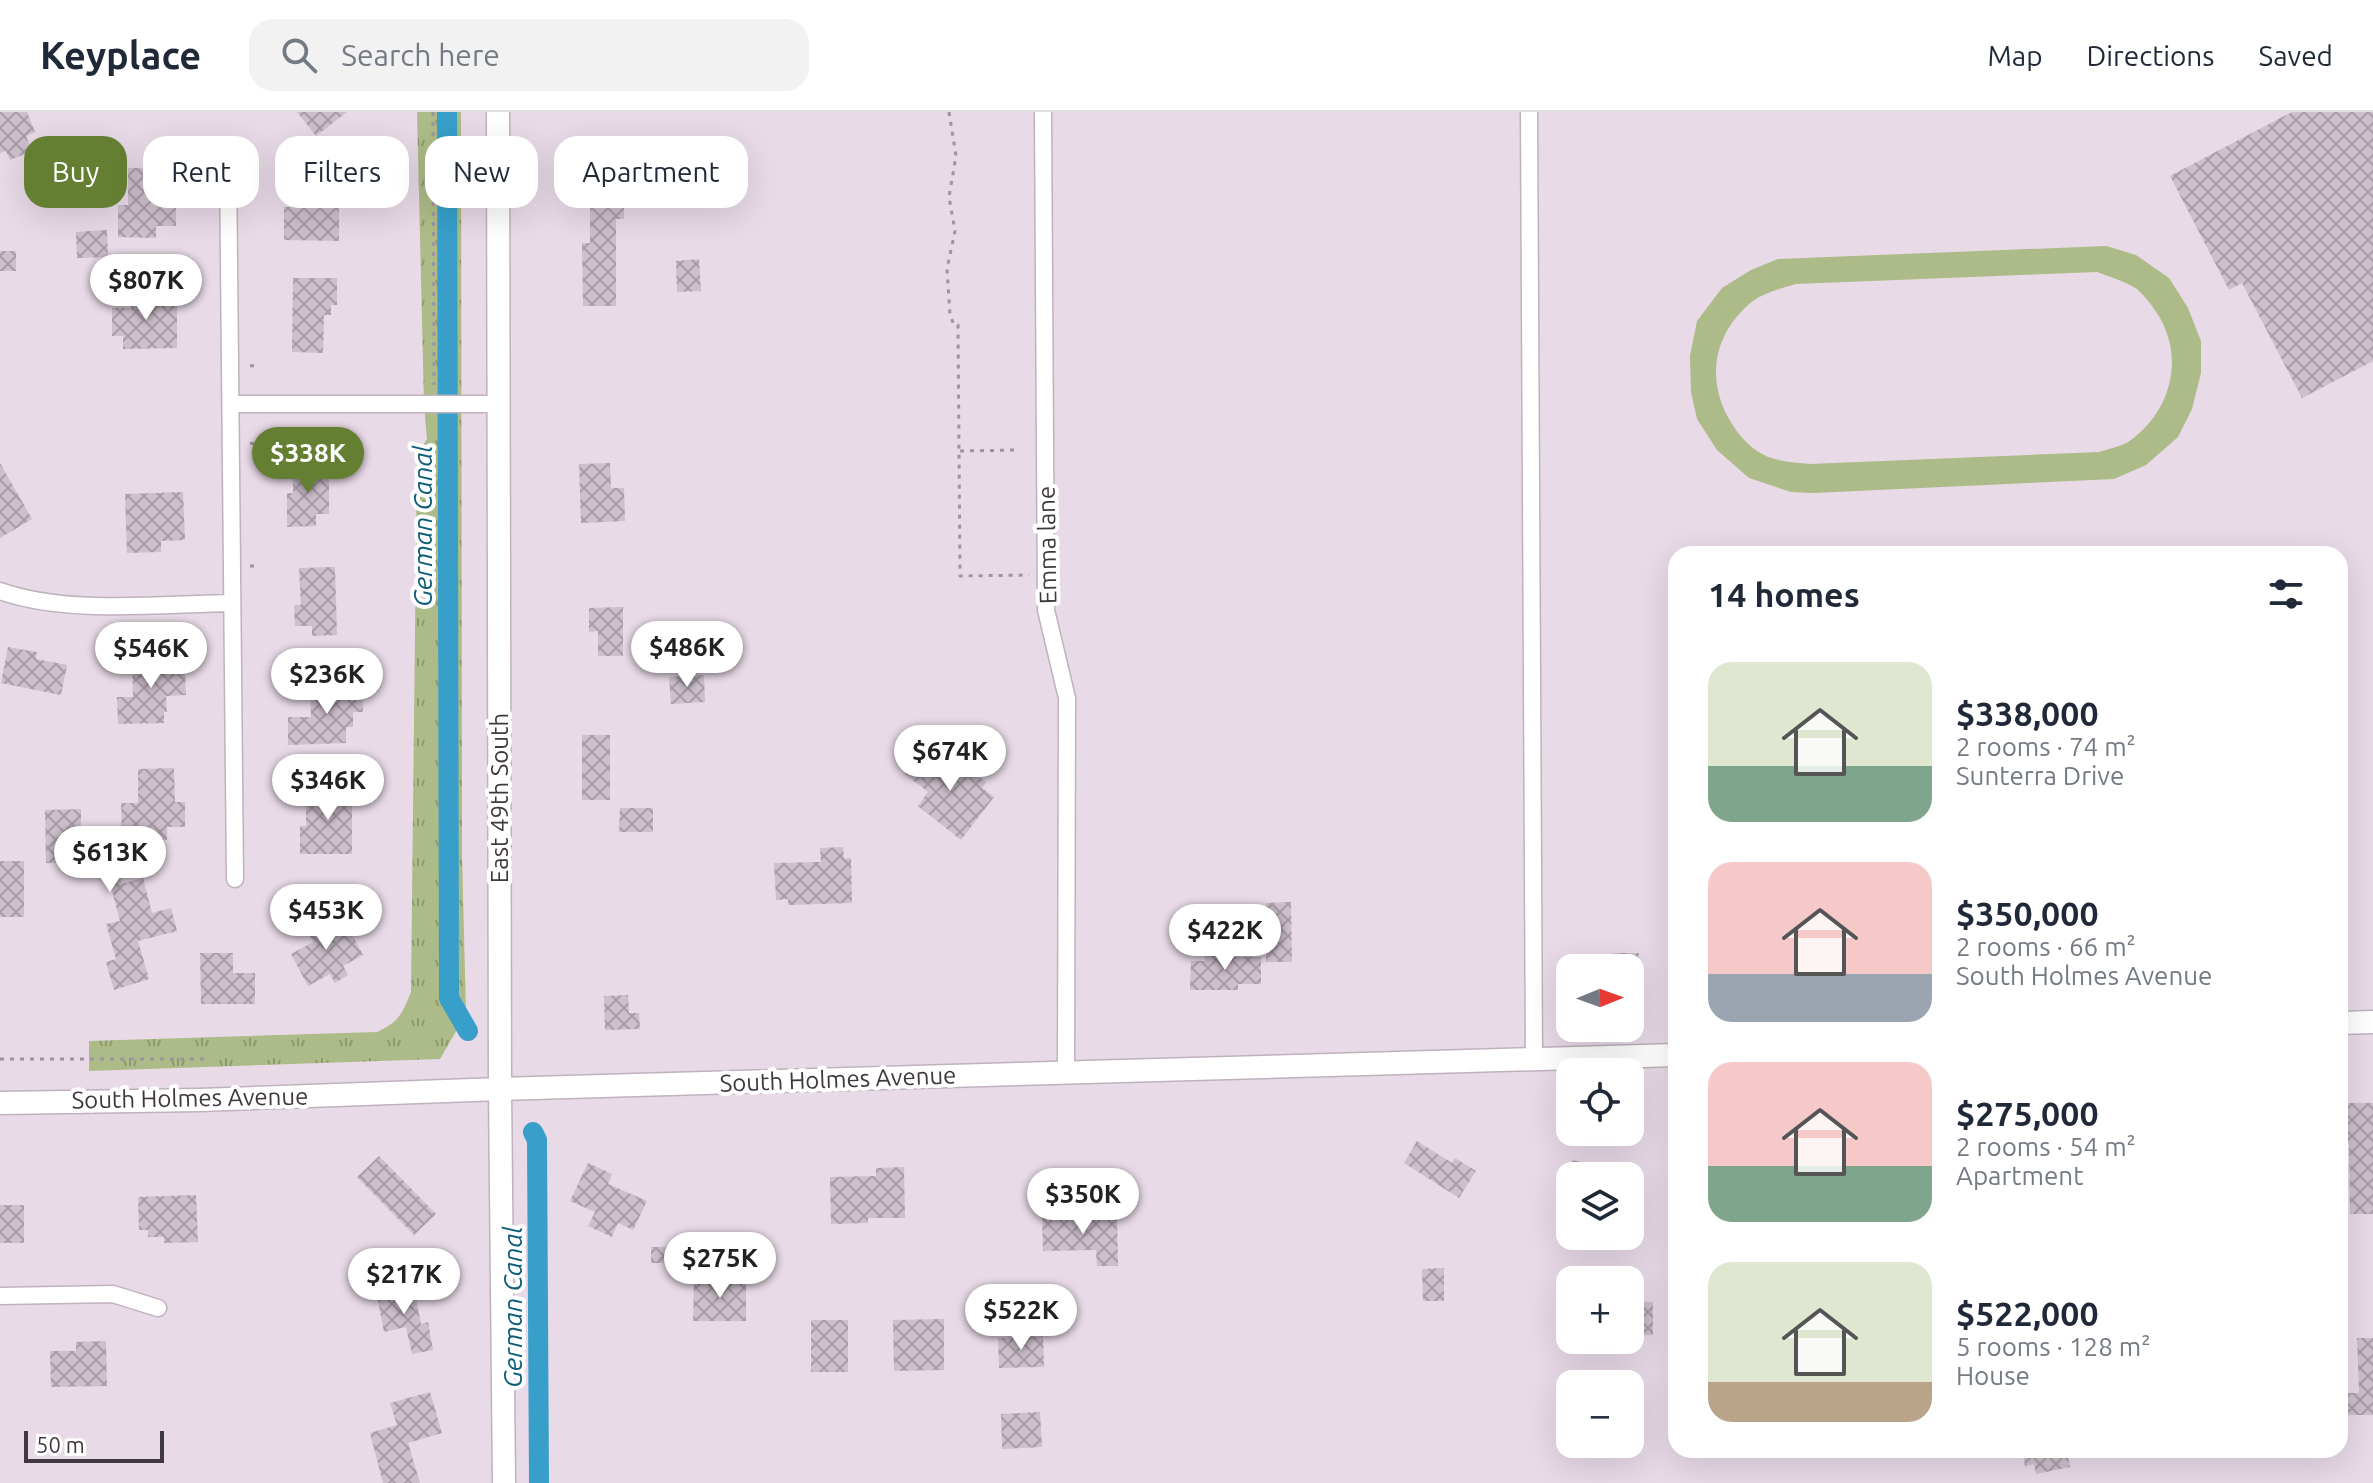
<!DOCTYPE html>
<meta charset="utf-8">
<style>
body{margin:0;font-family:Ubuntu,sans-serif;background:#f2f2f3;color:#1f2937;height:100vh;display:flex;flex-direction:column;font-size:30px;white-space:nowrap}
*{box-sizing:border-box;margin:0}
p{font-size:26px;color:#747a83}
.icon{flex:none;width:44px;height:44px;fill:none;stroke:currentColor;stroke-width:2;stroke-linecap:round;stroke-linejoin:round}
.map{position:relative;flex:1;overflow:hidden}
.details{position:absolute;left:1668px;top:434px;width:680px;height:912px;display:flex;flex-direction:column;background:#fff;border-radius:24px;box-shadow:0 8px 32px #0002}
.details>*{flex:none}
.hud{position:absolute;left:24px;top:24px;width:760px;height:72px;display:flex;gap:16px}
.needle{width:52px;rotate:89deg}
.buttons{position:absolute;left:1556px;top:842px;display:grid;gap:16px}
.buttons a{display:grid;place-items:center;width:88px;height:88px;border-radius:16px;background:#fff;box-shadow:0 8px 32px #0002;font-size:40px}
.scale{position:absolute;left:24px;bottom:20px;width:140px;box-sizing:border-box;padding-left:8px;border:4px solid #3f393f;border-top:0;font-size:22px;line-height:28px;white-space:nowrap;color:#3f393f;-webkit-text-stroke:6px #fff;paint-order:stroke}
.price{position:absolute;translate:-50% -68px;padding:0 18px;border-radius:28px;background:#fff;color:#222;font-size:26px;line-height:52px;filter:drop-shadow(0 2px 4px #0008)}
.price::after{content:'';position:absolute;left:50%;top:48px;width:24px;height:18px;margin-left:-12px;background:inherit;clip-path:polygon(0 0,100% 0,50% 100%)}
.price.active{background:#657f32;color:#fff}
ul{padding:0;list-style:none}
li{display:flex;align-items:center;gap:24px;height:200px;padding:0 40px}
li span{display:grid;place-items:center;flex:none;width:224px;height:160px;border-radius:24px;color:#555}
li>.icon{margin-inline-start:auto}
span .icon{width:96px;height:96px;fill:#fffc;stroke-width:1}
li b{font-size:34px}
h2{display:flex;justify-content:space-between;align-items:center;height:96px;padding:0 40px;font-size:34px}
.chip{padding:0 28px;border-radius:24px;background:#fff;box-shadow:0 8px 32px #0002;font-size:28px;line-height:72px}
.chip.active{background:#657f32;color:#fff}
header{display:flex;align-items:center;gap:48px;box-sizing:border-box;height:112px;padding:0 40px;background:#fff;border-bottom:2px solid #e0e1e3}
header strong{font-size:38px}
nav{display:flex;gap:44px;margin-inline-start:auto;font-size:28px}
.search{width:560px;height:72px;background:#f2f2f3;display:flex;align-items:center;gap:20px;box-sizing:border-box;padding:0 28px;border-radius:24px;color:#747a83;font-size:30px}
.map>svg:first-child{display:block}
.grass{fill:#acbb87;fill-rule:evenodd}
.park{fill:url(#park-tufts)}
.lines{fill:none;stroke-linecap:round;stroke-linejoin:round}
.canal{stroke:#379fc9;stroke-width:20}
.building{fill:url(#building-cross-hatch)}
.street-casing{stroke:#bfb1be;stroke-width:19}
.secondary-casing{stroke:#bfb1be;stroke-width:25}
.path{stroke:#9f949e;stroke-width:3;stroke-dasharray:4 6;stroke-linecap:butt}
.street{stroke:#fff;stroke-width:16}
.secondary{stroke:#fff;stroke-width:22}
.labels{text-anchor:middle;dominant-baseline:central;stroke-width:8;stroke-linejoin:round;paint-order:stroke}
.street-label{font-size:24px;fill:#3f393f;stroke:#fff}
.water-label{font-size:26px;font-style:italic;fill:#0b5d7a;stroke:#fff}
</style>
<header>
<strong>Keyplace</strong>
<div class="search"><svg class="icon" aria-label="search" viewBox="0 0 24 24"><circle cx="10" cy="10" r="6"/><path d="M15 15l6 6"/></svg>Search here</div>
<nav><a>Map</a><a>Directions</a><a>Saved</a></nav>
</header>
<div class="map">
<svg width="2373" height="1371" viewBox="0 0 2373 1371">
<defs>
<pattern id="park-tufts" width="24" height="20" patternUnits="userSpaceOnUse" patternTransform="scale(2)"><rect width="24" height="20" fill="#acbb87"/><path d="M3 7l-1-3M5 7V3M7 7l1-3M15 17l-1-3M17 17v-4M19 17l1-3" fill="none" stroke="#8d9970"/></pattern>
<pattern id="building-cross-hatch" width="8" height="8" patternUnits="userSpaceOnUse" patternTransform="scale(2)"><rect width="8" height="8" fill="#cdbfcc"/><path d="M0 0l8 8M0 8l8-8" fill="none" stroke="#a89ca7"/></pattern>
</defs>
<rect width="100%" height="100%" fill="#e8dae7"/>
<!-- grass -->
<path class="grass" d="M2106 134 2136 143 2169 166 2188 196 2201 229V261L2192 297 2178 325 2146 353 2114 367 1813 381 1791 380 1749 366 1717 338 1697 307 1691 280 1690 244 1697 209 1722 176 1751 158 1778 147ZM2097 160C2110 165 2125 169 2137 177 2146 185 2154 196 2160 206 2185 250 2169 302 2128 330 2119 335 2108 337 2099 340L1810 352C1792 350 1773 350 1757 339 1745 331 1736 319 1729 307 1707 268 1713 226 1746 195 1758 182 1779 177 1796 172Z"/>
<!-- park -->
<path class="park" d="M417 0H461L462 743 466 902 440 947 89 959V929L377 920C399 910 402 902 411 880L417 342 427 327 424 293Z"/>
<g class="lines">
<!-- canal -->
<path class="canal" d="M447 0 449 886 468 919
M533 1020 537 1028 539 1371"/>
</g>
<!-- building -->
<path class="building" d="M0 0H27L35 20 26 24 32 39 10 48 6 39 0 41Z
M297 0H347L316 24Z
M2292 0H2373V249L2302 286 2242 171 2229 178 2170 64Z
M590 34H612V52H624V107H616V194H583L582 131H590V77H583V53H590Z
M305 54H331V92H339V129L284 128V95H305Z
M128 56H162V92H176V114H156V126L118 125V93H128Z
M107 118 108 145 77 146 76 120Z
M0 139H16V159H0Z
M699 147 701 179 677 180 676 149Z
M293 166H337V193H331V203H324L323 241 292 240Z
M157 178 158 190H177V236L123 237V224H112V196H131V179Z
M0 351 32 407 0 426Z
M329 351V402H316V414L287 415V381H293V352Z
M610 351 611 376H624L625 409 581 411 579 352Z
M183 380 185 428 161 429V440L127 441 125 382Z
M335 455 337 523 312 524V514H295L294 493H301L299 456Z
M623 495V544H598V519L589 520V496Z
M8 535 37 540 36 547 67 553 61 583 1 571Z
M164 542 165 555H185L186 583 166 584 167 600H164V611L118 612 117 585H133L132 543Z
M704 563 705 590 671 592 669 565Z
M362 573 363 600H353V615H346V631L288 633V605H311L310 574Z
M582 623H610V688H582Z
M923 639 949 658 956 647 986 670 982 676 994 685 961 728 918 694 928 680 905 662Z
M174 656 175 690H185V715H167V728H122L121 691H138V657Z
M306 675H352V742H300V714H306Z
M620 696H653V720H619Z
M81 697V729L121 728V772L143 766 152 801 171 796 177 819 138 829 149 867 114 878 106 850 116 847 106 812 120 809 105 752 46 751 45 698Z
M843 735 844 747 851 746 852 791 788 793V787L776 788 774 751 821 750 820 736Z
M0 749H24V805H0Z
M1291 790 1292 850H1266V791Z
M324 801 334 819 346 812 363 843 343 854 348 863 335 871 330 862 308 874 291 842 313 830 304 812Z
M1204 840H1229V845H1261V872H1238V878H1190L1191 849H1205Z
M200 841H233V861H255V892H201Z
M1613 841H1639V856H1613Z
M628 883 629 901H639L640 917 605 918 604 884Z
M2340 991H2373V1102H2350L2349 1031H2340Z
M1417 1029 1452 1051 1455 1046 1476 1059 1459 1086 1404 1051Z
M379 1044 436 1102 414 1123 357 1065Z
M1572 1048 1614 1057 1613 1064H1568Z
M588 1051 612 1062 608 1072 647 1089 633 1118 618 1111 612 1125 588 1114 595 1100 570 1089Z
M904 1055 905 1106H868V1111L831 1112 830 1065 876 1064V1056Z
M196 1083 198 1130 164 1131V1125H148V1118H139L138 1085Z
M0 1093H24V1131H0Z
M1117 1102 1118 1154H1097L1096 1138 1043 1139 1042 1104Z
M651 1135H674L673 1151H651Z
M1444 1156V1189H1423L1422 1157Z
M694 1166H746V1209H693Z
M413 1171 421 1212 428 1210 433 1238 412 1242 406 1215 384 1220 376 1178Z
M1630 1189 1653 1190V1223H1630Z
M944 1207V1258L894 1259 893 1208Z
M811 1208H848V1260H811Z
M1043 1224 1044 1255 999 1256 998 1226Z
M2357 1226H2373V1303H2348L2347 1281H2359Z
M106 1229 107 1274 51 1275 50 1239H76V1230Z
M430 1280 442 1321 408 1331 420 1371H383L370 1321 397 1313 390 1291Z
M1040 1300 1042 1335 1002 1337 1001 1302Z
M2022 1338H2067L2070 1355 2036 1362 2034 1352 2025 1354Z"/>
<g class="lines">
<defs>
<path id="street" d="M1043 0 1046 498 1067 586 1066 960
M1529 0 1534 947
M228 47 235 767
M231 292H498
M0 479C68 503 160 492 232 491
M0 1184 113 1182 158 1196"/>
<path id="secondary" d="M498 0 500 977 504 1371
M2340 911 2373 910
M0 991 199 988 500 977 1676 943"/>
</defs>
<!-- street casing -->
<use href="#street" class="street-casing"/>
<!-- secondary casing -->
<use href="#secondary" class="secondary-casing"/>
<!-- path -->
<path class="path" d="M433 0 434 273
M949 0 956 44 949 85 955 119 947 157 950 203 954 213H958L960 464 1029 463
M250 254 258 253
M250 331 259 333
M960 339 1016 338
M250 454H260
M0 947H210"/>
<!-- street -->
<use href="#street" class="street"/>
<!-- secondary -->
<use href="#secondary" class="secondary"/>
</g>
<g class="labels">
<!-- street labels -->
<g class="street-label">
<text transform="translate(1047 433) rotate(-91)">Emma lane</text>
<text transform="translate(499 686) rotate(-90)">East 49th South</text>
<text transform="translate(838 967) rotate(-2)">South Holmes Avenue</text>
<text transform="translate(190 986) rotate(-1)">South Holmes Avenue</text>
</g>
<!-- water labels -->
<g class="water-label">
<text transform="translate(422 414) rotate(-90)">German Canal</text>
<text transform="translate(512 1195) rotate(-90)">German Canal</text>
</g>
</g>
</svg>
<div class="buttons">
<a><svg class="needle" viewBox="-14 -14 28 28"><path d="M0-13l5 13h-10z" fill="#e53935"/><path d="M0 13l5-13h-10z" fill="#747a83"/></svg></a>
<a><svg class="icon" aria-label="locate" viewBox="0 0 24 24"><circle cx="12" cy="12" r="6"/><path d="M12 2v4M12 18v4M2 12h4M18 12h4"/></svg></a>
<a><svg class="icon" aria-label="layers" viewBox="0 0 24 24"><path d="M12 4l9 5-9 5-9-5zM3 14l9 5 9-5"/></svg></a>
<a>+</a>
<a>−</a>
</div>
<div class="scale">50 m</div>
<b class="price" style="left:146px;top:210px">$807K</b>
<b class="price active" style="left:308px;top:383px">$338K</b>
<b class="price" style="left:687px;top:577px">$486K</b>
<b class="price" style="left:151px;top:578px">$546K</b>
<b class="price" style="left:327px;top:604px">$236K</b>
<b class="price" style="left:950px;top:681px">$674K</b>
<b class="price" style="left:328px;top:710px">$346K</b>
<b class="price" style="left:110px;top:782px">$613K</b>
<b class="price" style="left:326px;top:840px">$453K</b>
<b class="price" style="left:1225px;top:860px">$422K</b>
<b class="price" style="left:1083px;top:1124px">$350K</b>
<b class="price" style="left:720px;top:1188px">$275K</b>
<b class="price" style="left:404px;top:1204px">$217K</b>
<b class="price" style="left:1021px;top:1240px">$522K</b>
<div class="hud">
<a class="chip active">Buy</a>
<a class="chip">Rent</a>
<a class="chip">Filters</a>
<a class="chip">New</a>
<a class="chip">Apartment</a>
</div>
<section class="details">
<h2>14 homes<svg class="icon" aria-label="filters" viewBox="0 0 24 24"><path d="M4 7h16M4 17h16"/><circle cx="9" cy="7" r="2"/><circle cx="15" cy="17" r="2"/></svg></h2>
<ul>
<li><span style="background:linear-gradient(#dfe7d0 65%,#7fa58c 0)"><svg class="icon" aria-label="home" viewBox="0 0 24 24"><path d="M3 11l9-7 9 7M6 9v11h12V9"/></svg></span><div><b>$338,000</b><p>2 rooms · 74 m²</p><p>Sunterra Drive</p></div></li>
<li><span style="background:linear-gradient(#f6c9c9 70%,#9aa5b1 0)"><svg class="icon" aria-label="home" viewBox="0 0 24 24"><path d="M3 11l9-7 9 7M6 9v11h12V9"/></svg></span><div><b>$350,000</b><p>2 rooms · 66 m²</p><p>South Holmes Avenue</p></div></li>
<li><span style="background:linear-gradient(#f6c9c9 65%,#7fa58c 0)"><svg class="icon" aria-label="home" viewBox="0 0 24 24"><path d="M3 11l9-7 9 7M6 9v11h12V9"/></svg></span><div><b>$275,000</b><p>2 rooms · 54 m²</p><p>Apartment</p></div></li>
<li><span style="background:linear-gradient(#dfe7d0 75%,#b9a48a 0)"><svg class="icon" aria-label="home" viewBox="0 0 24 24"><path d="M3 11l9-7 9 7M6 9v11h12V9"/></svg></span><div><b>$522,000</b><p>5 rooms · 128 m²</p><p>House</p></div></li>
</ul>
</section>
</div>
